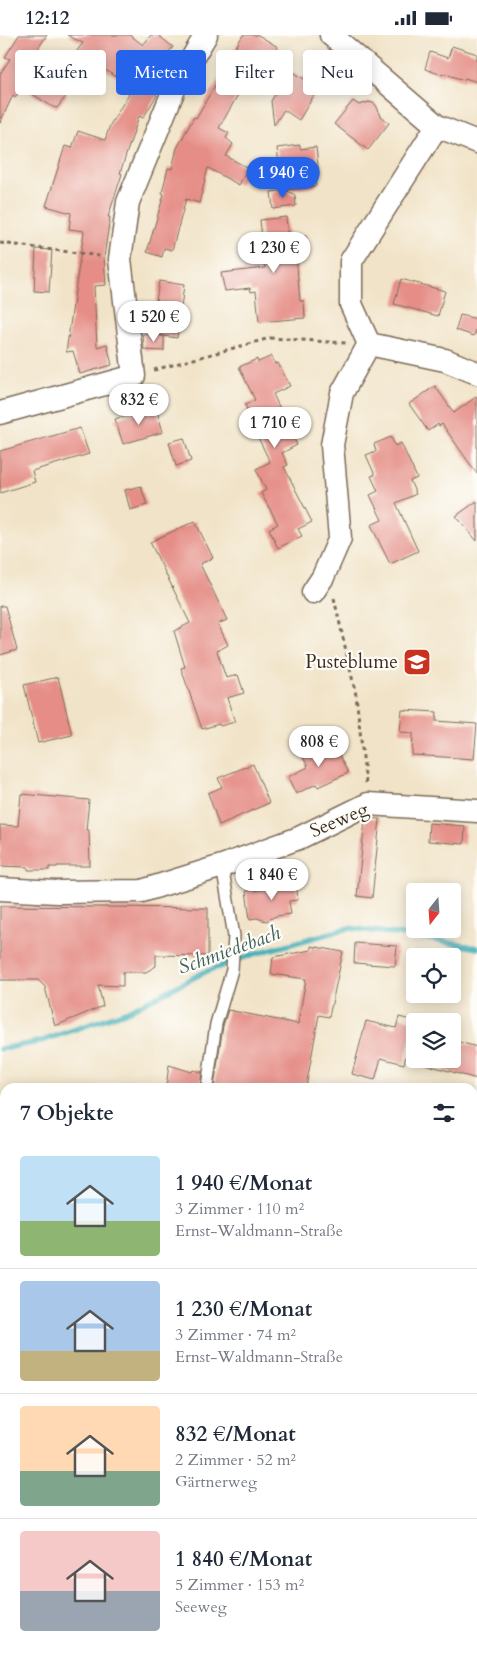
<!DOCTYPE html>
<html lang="de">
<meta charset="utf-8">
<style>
body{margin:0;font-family:Cardo,serif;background:#f2f2f3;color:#1f2937;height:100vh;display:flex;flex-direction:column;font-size:19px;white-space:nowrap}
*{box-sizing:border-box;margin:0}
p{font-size:16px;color:#747a83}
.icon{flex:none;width:28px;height:28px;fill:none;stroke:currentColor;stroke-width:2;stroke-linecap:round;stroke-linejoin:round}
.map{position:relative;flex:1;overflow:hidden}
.drawer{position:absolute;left:0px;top:1048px;width:478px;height:571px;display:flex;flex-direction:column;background:#fff;border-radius:15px 15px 0 0;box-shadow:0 2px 12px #0003}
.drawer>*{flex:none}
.top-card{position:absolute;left:15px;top:15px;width:448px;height:45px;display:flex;gap:10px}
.needle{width:32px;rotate:197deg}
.controls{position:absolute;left:406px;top:848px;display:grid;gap:10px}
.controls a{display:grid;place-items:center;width:55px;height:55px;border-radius:5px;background:#fff;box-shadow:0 2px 12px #0003;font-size:25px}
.price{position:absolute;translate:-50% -42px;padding:0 11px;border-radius:18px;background:#fff;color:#222;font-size:16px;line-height:32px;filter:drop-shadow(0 1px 2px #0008)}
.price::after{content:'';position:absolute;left:50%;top:30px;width:15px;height:11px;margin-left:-8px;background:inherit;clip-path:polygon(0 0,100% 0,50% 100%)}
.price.current{background:#2563eb;color:#fff}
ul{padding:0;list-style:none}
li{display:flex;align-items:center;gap:15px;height:125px;padding:0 20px}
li+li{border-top:1px solid #e0e1e3}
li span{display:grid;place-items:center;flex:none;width:140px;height:100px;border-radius:5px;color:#555}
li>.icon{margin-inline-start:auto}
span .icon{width:60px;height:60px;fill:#fffc;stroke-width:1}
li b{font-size:21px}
h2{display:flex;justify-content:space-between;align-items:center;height:60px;padding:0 20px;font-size:21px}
.tag{padding:0 18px;border-radius:5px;background:#fff;box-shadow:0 2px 12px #0003;font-size:18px;line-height:45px}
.tag.current{background:#2563eb;color:#fff}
.status{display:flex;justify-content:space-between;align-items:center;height:35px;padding:0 25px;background:#fff;direction:ltr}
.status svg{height:14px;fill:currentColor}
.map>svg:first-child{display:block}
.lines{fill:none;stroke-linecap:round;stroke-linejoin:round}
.stream{stroke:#3daeb7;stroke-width:5.5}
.building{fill:#e58d86}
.lane-casing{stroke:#7b6b59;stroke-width:14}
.street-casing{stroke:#7b6b59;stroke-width:25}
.secondary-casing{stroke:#7b6b59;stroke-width:30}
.path{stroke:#7b6b59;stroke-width:3;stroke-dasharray:4 4;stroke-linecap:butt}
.lane{stroke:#fff;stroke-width:11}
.street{stroke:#fff;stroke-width:22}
.secondary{stroke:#fde4d0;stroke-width:28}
.labels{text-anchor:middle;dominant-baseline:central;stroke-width:4.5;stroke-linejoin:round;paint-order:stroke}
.poi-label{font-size:19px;fill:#3b2a1e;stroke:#fdfcf7;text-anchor:end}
.street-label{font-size:19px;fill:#3b2a1e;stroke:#fdfcf7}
.water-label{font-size:20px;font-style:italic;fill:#3c5f5b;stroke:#fdfcf7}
</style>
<div class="status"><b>12:12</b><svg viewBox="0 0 49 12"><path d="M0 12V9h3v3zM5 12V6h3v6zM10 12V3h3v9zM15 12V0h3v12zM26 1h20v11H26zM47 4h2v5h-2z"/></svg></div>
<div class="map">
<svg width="477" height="1618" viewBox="0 0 477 1618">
<rect width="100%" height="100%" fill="#fdfcf7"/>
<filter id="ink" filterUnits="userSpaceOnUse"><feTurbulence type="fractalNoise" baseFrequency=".02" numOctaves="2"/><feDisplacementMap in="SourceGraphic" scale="10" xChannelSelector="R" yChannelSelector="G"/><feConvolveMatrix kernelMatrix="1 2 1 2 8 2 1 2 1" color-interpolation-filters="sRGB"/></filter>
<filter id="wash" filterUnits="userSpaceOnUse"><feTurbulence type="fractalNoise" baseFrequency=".0096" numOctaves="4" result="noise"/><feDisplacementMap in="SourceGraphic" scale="20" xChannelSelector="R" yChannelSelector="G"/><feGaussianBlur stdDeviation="1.12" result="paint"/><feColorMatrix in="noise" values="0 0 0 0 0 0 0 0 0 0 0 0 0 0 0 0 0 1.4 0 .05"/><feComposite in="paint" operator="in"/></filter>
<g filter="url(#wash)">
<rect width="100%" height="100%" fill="#f1e3c7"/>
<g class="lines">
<!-- stream -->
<path class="stream" d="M0 1014 39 1007 128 976 205 937 254 919 349 893 412 901 477 913"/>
</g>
<g id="blocks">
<!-- building -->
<path class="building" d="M19 0H47L24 34 67 60 57 73 53 72 21 52 16 62 13 60 0 88V39L10 24 5 22Z
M67 0H130L143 10 151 0H158L173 12 142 50 157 60 143 83 139 81 120 138 122 139 108 182H110L104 222 106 250 94 251 97 312 107 309 112 330 80 339 73 316 66 317 84 196 69 194 71 178 46 171 65 111 72 113 78 96 105 105 110 90 133 52 76 17 83 8Z
M243 0H258L278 12 266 34 256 28 219 93 229 98 226 103 233 109 226 121 248 133 239 150 208 133 199 168 186 164 172 215 164 213 162 222 147 217 164 159 162 158 168 133 172 134 177 113 194 82 196 83 235 16 234 15Z
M452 11 477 19V47L465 43 464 45 443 38 442 40 425 34 430 17 448 23Z
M312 30 327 39 299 85 284 75 274 90 271 66 290 35 304 44Z
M353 66 359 70 369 67 373 68 376 70 381 81 389 88 368 115 334 89Z
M300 110V114L316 112 319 140H315L316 151 282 155 277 113Z
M286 155 295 160 296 171 273 174 271 157Z
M286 182 288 203 306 201 308 219 296 220 300 266H304L305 283 259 287 256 256 251 257 250 253 225 256 221 238 265 233 260 185Z
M36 214 52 215 49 257 34 256Z
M401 244 445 256 438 281 394 269Z
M159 246 184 250 177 303 151 299Z
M460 280 477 284V292L474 301 456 295Z
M143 299 164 301V316L144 315Z
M272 321 275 329 278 328 290 351 273 359 297 410 282 418 288 430 284 432 312 487 298 494 302 501 278 513 269 494 278 489 261 458 266 455 256 434 270 427 253 392 255 391 245 370 255 365 239 332 257 324 258 327Z
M435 351 454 378 477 361V439L442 389 439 391 438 389 428 396 409 369Z
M146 375 148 379 157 376 163 397 123 409 115 384Z
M80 393 89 419 32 436 35 447 0 458V416Z
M391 402 395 411 401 408 417 443 410 446 416 459 396 468 418 516 390 529 371 490 382 485 370 460 378 456 371 441 375 440 366 420 376 416 374 409Z
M184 403 191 426 176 431 169 407Z
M141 451 147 470 130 475 125 455Z
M477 466V506L456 481Z
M195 486 213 523 200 529 227 585 218 589 228 610 217 616 226 643 238 640 244 658 227 663 235 687 220 691 219 689 202 694 181 633 185 632 174 596 190 588 150 507Z
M0 571H5L17 615 0 620Z
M58 642 72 700 38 708 24 650Z
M402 675 437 677 436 686 477 689 474 724 412 720 413 698 400 697Z
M333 707 348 738 318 752 316 749 296 759 288 742 308 732 301 718 318 710 320 714Z
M253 729 269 768 219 790 208 758 222 752 218 743Z
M21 759 89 765 86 795H89L90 831H57V832H49V835H28V832L0 831V790L18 791Z
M369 783 380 784 372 863 357 861 365 785Z
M429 788 465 791 464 809 428 806Z
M296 847 298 865 289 866 291 879 276 881 266 886 257 883 250 884 246 856 270 854V850Z
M0 871 208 873V921L156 920V931L146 937H123V951L98 950 103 971 55 991 45 952 38 945H0Z
M355 908 397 911 395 931 354 928Z
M311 911 343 917 329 982 319 980 306 1052H214L223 991 228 975 298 989 306 944 271 939 273 922 311 915Z
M399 982 415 986 404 1029 381 1023 375 1045 352 1039 366 986 396 993Z
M452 1005 477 1012V1044L421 1028V1024H452Z
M169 1030 192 1037 193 1035 202 1037 200 1052H166Z"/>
</g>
</g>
<g filter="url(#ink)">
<use href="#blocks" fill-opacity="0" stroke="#7b6b59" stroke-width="1"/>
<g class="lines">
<defs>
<path id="lane" d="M207 1052 216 989 232 935 234 901 222 831
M472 1173 477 1175
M472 1207 477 1208"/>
<path id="street" d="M331 0 437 91 477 107
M437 91 351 226V269L369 309 445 325 477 338
M0 378 134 341 120 224 128 167 175 52 206 0
M313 557 323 542 340 503 332 410 342 358 369 309
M0 854 57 857 142 856 222 831 299 803 368 769 477 776
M0 1315 5 1307
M0 1380 3 1389 5 1390"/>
<path id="secondary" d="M472 1124 477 1110
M0 1266 5 1269
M472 1330 477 1358 472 1385
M472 1483H477
M409 1618 410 1614"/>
</defs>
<!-- lane casing -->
<use href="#lane" class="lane-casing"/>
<!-- street casing -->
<use href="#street" class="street-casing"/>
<!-- secondary casing -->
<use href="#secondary" class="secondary-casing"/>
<!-- path -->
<path class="path" d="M0 208 100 221
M154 335 270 303 346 308
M334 563 356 660 366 749"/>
<!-- lane -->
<use href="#lane" class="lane"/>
<!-- street -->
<use href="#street" class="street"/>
<!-- secondary -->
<use href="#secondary" class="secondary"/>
</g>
</g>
<!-- icons -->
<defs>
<symbol id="school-square" viewBox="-11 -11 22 22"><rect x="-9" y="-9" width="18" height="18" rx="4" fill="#c8321e" stroke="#fdfcf7"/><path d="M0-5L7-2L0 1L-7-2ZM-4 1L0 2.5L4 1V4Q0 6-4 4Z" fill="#fff"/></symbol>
</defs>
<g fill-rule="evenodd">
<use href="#school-square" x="401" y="611" width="32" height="32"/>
</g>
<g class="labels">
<!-- poi labels -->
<g class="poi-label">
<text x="398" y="627">Pusteblume</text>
</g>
<!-- street labels -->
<g class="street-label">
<text transform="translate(339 785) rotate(-23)">Seeweg</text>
</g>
<!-- water labels -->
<g class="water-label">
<text transform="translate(229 915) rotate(-20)">Schmiedebach</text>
</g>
</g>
</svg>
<div class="controls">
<a><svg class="needle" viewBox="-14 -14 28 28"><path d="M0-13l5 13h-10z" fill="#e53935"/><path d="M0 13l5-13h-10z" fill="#747a83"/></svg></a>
<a><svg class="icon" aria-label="locate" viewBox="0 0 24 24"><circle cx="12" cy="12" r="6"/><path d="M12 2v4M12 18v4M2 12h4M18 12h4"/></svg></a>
<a><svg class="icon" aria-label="layers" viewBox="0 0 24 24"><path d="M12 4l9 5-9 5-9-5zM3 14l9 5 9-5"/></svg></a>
</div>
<b class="price current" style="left:283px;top:164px">1 940 €</b>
<b class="price" style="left:274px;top:239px">1 230 €</b>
<b class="price" style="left:154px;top:308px">1 520 €</b>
<b class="price" style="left:139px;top:391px">832 €</b>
<b class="price" style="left:275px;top:414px">1 710 €</b>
<b class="price" style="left:319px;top:733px">808 €</b>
<b class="price" style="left:272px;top:866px">1 840 €</b>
<div class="top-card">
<a class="tag">Kaufen</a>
<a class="tag current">Mieten</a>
<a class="tag">Filter</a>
<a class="tag">Neu</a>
</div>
<section class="drawer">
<h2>7 Objekte<svg class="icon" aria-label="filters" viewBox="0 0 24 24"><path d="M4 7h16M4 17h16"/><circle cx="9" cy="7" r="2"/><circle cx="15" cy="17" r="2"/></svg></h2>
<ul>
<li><span style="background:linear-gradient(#bfe0f5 65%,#8fb573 0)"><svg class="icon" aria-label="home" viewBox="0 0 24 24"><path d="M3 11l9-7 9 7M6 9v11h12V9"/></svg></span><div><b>1 940 €/Monat</b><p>3 Zimmer · 110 m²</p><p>Ernst-Waldmann-Straße</p></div></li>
<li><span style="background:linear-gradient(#a9c7e8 70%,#c2b280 0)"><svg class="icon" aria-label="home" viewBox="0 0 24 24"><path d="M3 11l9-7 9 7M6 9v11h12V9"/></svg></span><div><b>1 230 €/Monat</b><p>3 Zimmer · 74 m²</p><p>Ernst-Waldmann-Straße</p></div></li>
<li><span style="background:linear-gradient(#ffd9b3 65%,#7fa58c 0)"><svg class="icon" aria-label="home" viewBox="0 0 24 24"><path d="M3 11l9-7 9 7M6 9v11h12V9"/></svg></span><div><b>832 €/Monat</b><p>2 Zimmer · 52 m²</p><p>Gärtnerweg</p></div></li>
<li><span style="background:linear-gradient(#f6c9c9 60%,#9aa5b1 0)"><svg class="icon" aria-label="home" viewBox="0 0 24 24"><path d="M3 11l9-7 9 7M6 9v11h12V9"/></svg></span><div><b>1 840 €/Monat</b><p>5 Zimmer · 153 m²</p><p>Seeweg</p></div></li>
</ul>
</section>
</div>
